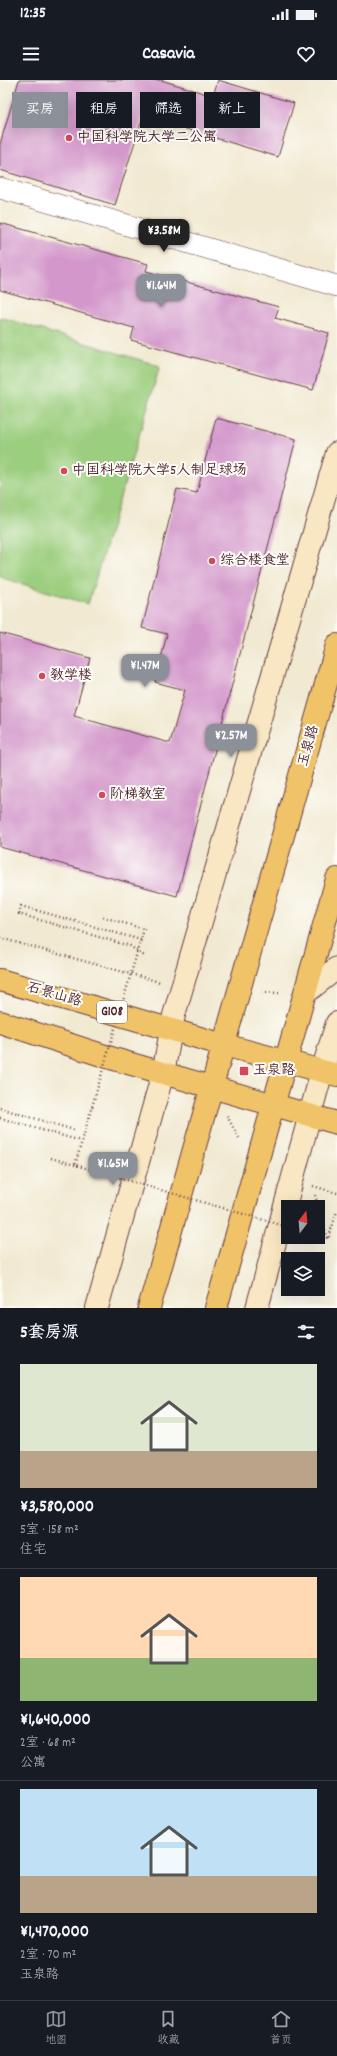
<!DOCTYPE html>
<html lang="zh">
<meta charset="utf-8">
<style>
body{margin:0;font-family:Dekko,"LXGW WenKai TC",sans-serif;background:#242831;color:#f1f3f6;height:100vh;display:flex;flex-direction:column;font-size:15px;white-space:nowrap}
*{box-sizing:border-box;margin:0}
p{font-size:13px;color:#9ea1a6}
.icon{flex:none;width:22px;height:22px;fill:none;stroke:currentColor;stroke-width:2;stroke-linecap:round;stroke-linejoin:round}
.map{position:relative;height:1228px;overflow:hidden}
.sheet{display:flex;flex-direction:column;background:#171b24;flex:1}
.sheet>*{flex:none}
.top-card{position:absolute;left:12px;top:12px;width:313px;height:36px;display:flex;gap:8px}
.needle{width:26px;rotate:16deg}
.fabs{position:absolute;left:281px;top:1120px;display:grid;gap:8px}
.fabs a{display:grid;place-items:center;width:44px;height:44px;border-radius:0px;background:#171b24;box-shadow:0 4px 16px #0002;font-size:20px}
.price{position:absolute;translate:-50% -34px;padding:0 9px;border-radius:8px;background:#8c9099;color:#fff;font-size:13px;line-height:26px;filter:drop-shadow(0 1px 2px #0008)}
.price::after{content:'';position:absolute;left:50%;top:24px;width:12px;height:9px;margin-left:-6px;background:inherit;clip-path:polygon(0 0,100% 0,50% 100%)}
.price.selected{background:#222;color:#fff}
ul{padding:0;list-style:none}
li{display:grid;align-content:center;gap:8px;height:212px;padding:0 20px}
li+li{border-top:1px solid #363941}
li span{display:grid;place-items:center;height:124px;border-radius:0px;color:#555}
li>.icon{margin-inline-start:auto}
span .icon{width:72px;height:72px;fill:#fffc;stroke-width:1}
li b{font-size:17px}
h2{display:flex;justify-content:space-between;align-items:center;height:48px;padding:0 20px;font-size:17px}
.tag{padding:0 14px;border-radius:0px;background:#171b24;box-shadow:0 4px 16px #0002;font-size:14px;line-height:36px}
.tag.selected{background:#8c9099;color:#fff}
.status{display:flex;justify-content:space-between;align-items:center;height:28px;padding:0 20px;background:#171b24;direction:ltr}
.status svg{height:11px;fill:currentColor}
header{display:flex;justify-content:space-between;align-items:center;height:52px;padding:0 20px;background:#171b24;font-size:18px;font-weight:800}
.dock{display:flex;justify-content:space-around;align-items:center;height:56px;border-top:1px solid #363941;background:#171b24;font-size:11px;color:#9ea1a6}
.dock a{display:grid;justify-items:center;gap:2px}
.dock .selected{color:#8c9099}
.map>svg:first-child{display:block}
.green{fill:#9bce7e;stroke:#727654}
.building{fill:#d397cb}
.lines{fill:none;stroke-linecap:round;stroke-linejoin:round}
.street-casing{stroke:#633d44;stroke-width:22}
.secondary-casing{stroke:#633d44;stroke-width:24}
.primary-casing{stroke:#633d44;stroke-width:24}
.highway-casing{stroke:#633d44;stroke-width:24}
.path{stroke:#633d44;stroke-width:2.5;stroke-dasharray:1 3;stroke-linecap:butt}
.street{stroke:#fff;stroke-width:21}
.secondary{stroke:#f9e7c3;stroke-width:22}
.primary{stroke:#f0c369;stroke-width:22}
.highway{stroke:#f0c369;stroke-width:22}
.path-bridge{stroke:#633d44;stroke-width:2.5;stroke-dasharray:1 3;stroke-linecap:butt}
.poi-dot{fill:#d1495b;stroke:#fdfcf7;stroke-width:1.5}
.labels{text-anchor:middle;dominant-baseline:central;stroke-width:4;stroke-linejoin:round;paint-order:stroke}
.shield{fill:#fdfcf7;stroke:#806168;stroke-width:1}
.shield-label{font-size:13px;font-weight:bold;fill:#4a1f2b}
.poi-label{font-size:14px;fill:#4a1f2b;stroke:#fdfcf7;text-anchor:start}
.street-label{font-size:14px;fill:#4a1f2b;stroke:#fdfcf7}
</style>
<div class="status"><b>12:35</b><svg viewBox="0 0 49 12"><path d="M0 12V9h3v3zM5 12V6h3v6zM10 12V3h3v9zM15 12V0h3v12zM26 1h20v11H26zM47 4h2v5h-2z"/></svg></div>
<header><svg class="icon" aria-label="menu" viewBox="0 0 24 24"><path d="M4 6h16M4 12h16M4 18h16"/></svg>Casavia<svg class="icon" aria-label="heart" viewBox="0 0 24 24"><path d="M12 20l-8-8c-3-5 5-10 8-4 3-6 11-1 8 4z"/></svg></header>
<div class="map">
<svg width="337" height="1228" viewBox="0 0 337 1228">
<rect width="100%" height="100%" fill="#fdfcf7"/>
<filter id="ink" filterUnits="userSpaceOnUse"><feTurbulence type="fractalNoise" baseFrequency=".025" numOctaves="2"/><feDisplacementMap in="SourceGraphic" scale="8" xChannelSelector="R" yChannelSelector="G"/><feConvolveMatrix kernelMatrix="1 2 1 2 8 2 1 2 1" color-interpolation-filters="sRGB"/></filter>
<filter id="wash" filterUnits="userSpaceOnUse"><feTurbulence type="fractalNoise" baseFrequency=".012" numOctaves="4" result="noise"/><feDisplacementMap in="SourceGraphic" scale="16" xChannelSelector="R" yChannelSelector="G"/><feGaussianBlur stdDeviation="0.9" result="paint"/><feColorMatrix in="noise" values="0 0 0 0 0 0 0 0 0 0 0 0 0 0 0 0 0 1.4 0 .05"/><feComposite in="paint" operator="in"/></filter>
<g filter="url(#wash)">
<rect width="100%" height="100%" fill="#f1e9d1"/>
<!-- green -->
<path class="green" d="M0 237 160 286 88 524 0 497Z"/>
<g id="blocks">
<!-- building -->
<path class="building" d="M19 0H161L213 16 218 0 294 23 278 77 143 36 115 125 0 90V64Z
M0 143 148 184 146 191 279 227 275 238 329 253 313 310 131 260 134 248 0 210Z
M216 338 296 359 177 816 0 767V553L90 578 74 636 170 663 185 610 155 602 167 554 142 548 177 409 197 413Z"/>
</g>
</g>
<g filter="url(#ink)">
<use href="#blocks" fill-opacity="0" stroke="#633d44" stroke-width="1"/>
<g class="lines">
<defs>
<path id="street" d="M0 108 337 206"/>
<path id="secondary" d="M305 913 337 888
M97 1228 163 993 174 935 337 373
M257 1228 322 991 337 943"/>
<path id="primary" d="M149 1228 337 565
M216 1228 337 799"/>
<path id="highway" d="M0 900 224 965 337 995
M0 942 114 979 337 1043"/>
</defs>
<!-- street casing -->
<use href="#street" class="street-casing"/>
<!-- secondary casing -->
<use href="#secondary" class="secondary-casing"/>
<!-- primary casing -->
<use href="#primary" class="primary-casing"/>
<!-- highway casing -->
<use href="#highway" class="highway-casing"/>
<!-- path -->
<path class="path" d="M103 837 144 849
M0 858 160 902
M141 860 21 826 19 834 130 866 146 877
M262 912 281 913
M0 1028 74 1050
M227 1036 239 1058
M0 1038 81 1061
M51 1078 75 1085
M313 1106 337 1113
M315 1115 328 1159
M318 1156 328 1158
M329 1157 337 1131"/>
<!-- street -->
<use href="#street" class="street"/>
<!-- secondary -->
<use href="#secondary" class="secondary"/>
<!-- primary -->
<use href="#primary" class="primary"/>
<!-- highway -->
<use href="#highway" class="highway"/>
<!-- path-bridge -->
<path class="path-bridge" d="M144 849 75 1085 288 1147"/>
</g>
</g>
<!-- markers -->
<g class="poi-dot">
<circle cx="69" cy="58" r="4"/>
<circle cx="64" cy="391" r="4"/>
<circle cx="212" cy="481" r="4"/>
<circle cx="42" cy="596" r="4"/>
<circle cx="102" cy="715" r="4"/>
<rect x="239" y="986" width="10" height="10" rx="2"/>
</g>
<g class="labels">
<!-- shield labels -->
<rect class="shield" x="97" y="921" width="30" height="22" rx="3"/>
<g class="shield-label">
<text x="112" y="932">G108</text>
</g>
<!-- poi labels -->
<g class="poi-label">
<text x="77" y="58">中国科学院大学二公寓</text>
<text x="72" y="391">中国科学院大学5人制足球场</text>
<text x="220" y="481">综合楼食堂</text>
<text x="50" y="596">教学楼</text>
<text x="110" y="715">阶梯教室</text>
<text x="253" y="991">玉泉路</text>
</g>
<!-- street labels -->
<g class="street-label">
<text transform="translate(309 666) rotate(-74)">玉泉路</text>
<text transform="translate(54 915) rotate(16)">石景山路</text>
</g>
</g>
</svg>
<div class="fabs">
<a><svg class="needle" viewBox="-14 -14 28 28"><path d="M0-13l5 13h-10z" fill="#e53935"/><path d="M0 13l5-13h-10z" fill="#9ea1a6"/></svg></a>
<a><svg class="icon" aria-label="layers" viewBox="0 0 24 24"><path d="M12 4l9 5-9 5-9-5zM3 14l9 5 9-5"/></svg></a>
</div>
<b class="price selected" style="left:164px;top:173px">¥3.58M</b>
<b class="price" style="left:161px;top:228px">¥1.64M</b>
<b class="price" style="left:145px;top:608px">¥1.47M</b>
<b class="price" style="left:231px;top:678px">¥2.57M</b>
<b class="price" style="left:113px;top:1106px">¥1.65M</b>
<div class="top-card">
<a class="tag selected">买房</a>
<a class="tag">租房</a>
<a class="tag">筛选</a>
<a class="tag">新上</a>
</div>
</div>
<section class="sheet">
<h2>5套房源<svg class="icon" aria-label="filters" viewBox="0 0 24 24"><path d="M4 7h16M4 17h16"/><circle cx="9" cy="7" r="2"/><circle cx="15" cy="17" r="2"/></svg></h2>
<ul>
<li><span style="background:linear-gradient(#dfe7d0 70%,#b9a48a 0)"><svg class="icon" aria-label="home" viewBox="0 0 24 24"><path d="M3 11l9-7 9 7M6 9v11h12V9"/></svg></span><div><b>¥3,580,000</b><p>5室 · 158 m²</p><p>住宅</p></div></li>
<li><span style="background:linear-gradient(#ffd9b3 65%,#8fb573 0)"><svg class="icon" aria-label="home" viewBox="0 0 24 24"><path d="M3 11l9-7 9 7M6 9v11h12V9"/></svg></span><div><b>¥1,640,000</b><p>2室 · 68 m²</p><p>公寓</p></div></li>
<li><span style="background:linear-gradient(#bfe0f5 70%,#b9a48a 0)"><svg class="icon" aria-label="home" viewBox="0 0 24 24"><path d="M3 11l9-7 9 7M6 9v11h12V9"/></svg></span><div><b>¥1,470,000</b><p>2室 · 70 m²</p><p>玉泉路</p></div></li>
</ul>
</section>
<nav class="dock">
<a class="selected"><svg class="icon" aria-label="map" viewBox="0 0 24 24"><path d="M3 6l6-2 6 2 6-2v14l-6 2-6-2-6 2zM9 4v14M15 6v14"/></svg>地图</a>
<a><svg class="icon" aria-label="saved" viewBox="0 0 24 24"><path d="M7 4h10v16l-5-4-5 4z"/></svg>收藏</a>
<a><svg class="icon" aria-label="home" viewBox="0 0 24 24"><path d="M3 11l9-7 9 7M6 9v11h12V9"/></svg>首页</a>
</nav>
